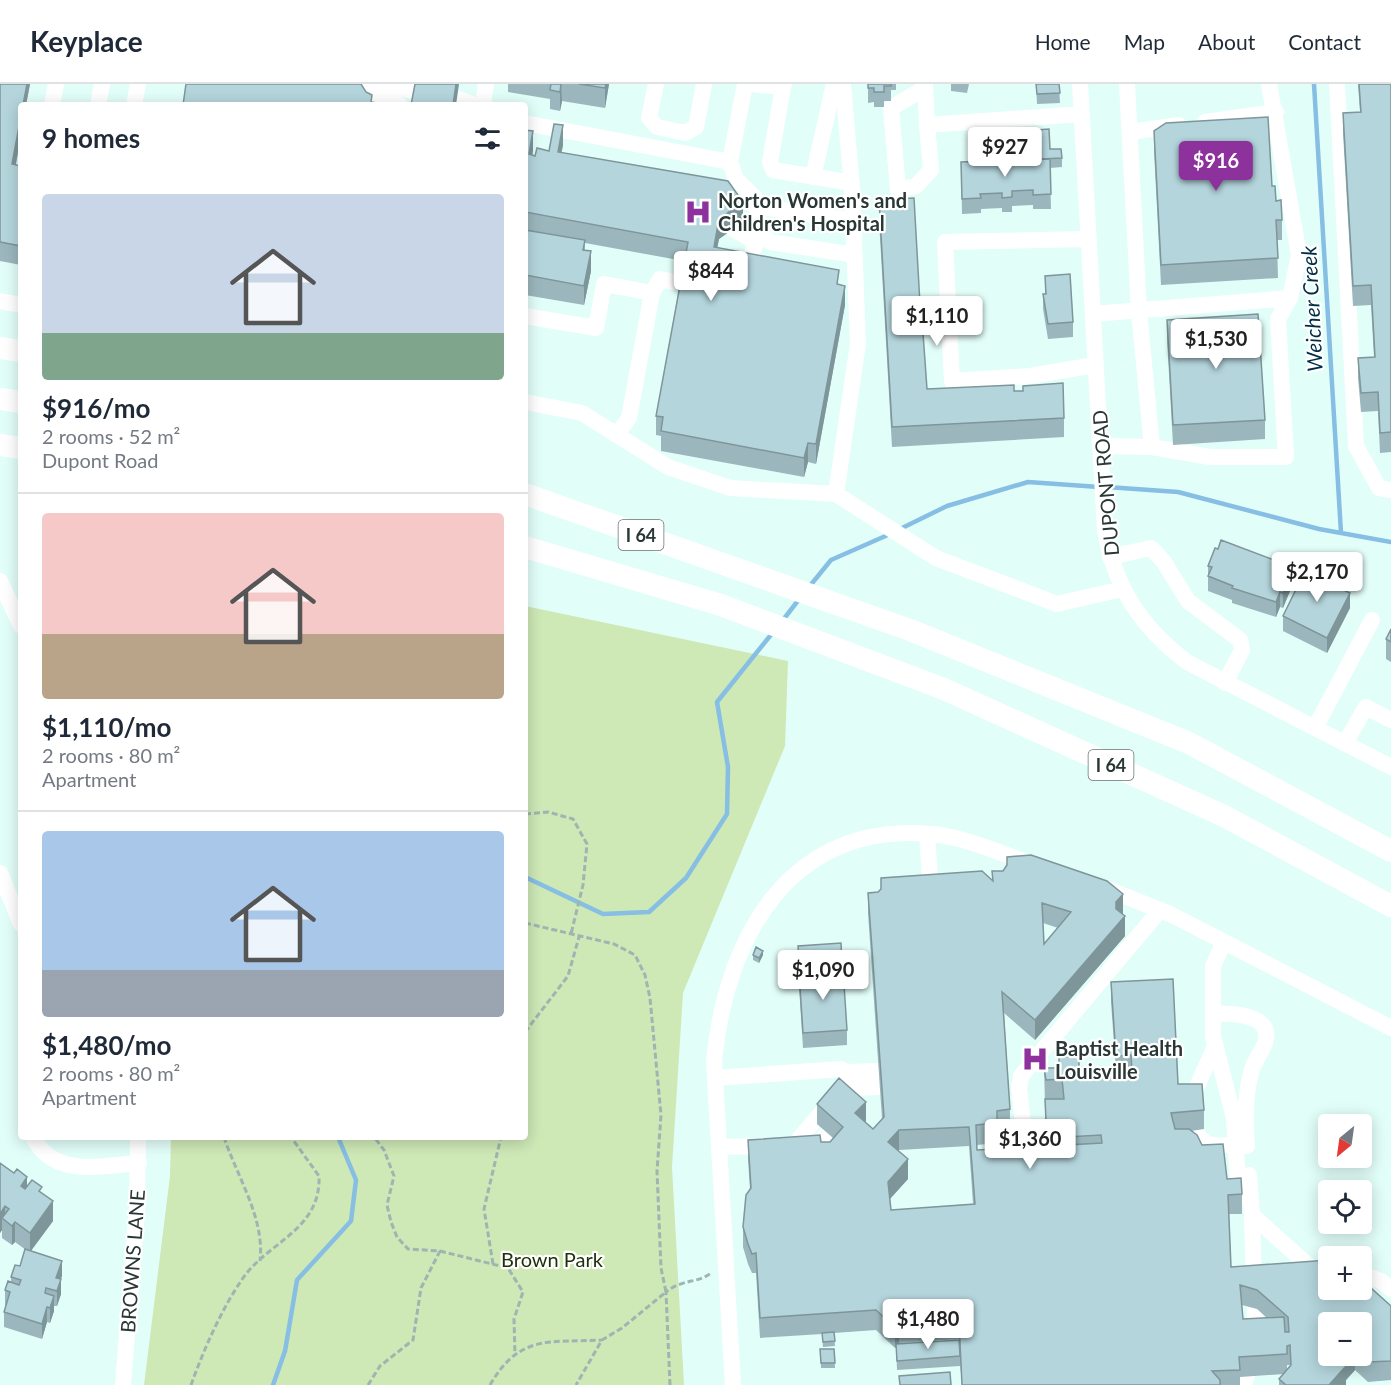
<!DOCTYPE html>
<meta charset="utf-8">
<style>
body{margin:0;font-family:Lato,sans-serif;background:#f2f2f3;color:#1f2937;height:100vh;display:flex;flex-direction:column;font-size:22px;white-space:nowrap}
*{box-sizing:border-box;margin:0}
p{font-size:20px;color:#747a83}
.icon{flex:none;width:33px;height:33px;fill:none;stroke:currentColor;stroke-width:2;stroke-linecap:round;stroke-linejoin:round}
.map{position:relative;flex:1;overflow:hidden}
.details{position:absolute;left:18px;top:18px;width:510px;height:1038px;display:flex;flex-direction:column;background:#fff;border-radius:6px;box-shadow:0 3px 15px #0003}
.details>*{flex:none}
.needle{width:39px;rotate:209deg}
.controls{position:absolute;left:1318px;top:1030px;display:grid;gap:12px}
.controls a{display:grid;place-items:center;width:54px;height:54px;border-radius:6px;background:#fff;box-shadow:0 3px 15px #0003;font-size:30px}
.price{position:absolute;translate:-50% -51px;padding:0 14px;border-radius:6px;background:#fff;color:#222;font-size:20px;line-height:39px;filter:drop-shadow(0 2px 3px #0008)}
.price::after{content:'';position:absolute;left:50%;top:36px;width:18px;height:14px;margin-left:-9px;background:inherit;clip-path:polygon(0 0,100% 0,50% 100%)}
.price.active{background:#8d319c;color:#fff}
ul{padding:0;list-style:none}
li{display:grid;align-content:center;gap:12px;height:318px;padding:0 24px}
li+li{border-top:2px solid #e0e1e3}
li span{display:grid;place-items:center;height:186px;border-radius:6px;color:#555}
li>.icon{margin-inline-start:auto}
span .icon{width:108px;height:108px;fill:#fffc;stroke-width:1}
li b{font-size:26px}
h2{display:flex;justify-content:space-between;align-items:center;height:72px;padding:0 24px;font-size:26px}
header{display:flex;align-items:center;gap:36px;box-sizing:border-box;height:84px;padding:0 30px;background:#fff;border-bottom:2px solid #e0e1e3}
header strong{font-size:28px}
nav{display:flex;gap:33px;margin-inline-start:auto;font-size:21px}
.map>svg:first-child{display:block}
.green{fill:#cee8b6}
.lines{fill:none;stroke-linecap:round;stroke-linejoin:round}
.stream{stroke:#86bee4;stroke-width:4.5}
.path{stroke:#9eb5b1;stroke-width:3;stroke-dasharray:6 3;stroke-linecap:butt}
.minor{stroke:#fff;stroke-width:16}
.highway{stroke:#fff;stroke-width:22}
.wall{fill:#9bb7bd;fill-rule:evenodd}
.shaded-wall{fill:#7e959a}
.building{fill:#b4d5dc;stroke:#7e959a;stroke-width:1.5;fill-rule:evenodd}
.labels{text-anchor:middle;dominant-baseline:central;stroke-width:4.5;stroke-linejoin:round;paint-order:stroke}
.shield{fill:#fff;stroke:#697372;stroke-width:1.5}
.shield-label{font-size:18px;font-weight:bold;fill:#293735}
.poi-label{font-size:20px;font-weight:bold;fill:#293735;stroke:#fff;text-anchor:start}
.street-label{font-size:20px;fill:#293735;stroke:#fff}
.park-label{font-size:20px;fill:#1e3008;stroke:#fff}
.water-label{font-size:21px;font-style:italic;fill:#002d46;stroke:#fff}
</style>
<header>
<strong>Keyplace</strong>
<nav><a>Home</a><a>Map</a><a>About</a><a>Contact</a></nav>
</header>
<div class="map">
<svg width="1391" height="1301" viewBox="0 0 1391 1301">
<rect width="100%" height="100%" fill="#e2fef9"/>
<!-- green -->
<path class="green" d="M525 522 788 577 785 662 683 909 672 1083 684 1301H144L170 1092 171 1053H525Z"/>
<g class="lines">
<!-- stream -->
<path class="stream" d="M1314 0 1341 449
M1107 403 1178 408 1319 445 1391 458
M900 445 947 422 1028 398 1099 403
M809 503 831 476 890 450
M783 536 800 514
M525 793 603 830 649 828 686 794 727 730 728 683 717 618 774 547
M273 1301 285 1267 297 1196 351 1137 356 1096 338 1053"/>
<!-- path -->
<path class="path" d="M525 730 548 728 573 735 587 760 583 801 571 850
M525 839 614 860 635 871 645 891 650 914 661 1031 657 1087 661 1184 666 1208 622 1244 602 1256 576 1301
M525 948 568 892 579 853
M224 1053C237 1093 265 1134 260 1177
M440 1167 508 1184 523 1208 514 1235 515 1271
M493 1180 484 1125 501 1053
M191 1301C204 1265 221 1226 243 1194 269 1157 321 1146 319 1092L291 1053
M368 1301 380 1282 413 1256 421 1204 440 1167 408 1165 397 1153 391 1138 387 1121 394 1092 384 1066 374 1053
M490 1301C520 1249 551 1259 602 1256
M670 1301 666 1208C684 1194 697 1200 711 1189"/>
<!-- minor -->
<path class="minor" d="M366 0 375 10 400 21
M383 0 417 8
M656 0 649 34 657 43 685 49 696 43 704 0
M751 0 783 3 784 0
M925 0 927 41 1082 30
M1080 0 1105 447C1115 504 1141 543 1187 578L1391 683
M1337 0 1356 362 1379 404 1391 406
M783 3 770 78 773 86 852 99
M925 4 891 24 898 106 916 102 931 86 927 41
M456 14 474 21
M52 21 56 0
M98 21 102 0
M134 21 138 0
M483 21 486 0
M1205 38 1276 28
M525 39 730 78 736 95 755 114 760 149 770 158 855 171
M1130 48 1179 41
M730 78 745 0
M813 93 834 0
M756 122 854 137
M733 145 756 158
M1088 155 945 158 952 297 1030 292 1095 281
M748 189 752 169 760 149
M0 217 21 221
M1093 230 1290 214 1299 171 1269 0
M525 232 596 244 604 200 652 209
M525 318 582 329 668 383 730 404 836 410 936 474 1057 520 1122 505
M616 351 629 334 652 209 660 195 683 200
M1100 362 1152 363 1139 227 1127 0
M1152 363 1210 373H1286L1278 235 1290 214
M836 410 858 259 852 105 843 0
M1110 473 1151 464 1164 478 1188 517 1240 556 1242 566 1225 599
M0 497 21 542
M1315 644 1372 536
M1345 659 1366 623 1391 636
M927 750 931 810
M0 789 21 840
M1102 803 1170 830 1391 944
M1224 858 1213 882V952L1234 1034 1239 1114
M1215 930C1232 929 1274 930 1265 959 1261 970 1253 978 1251 989 1245 1011 1245 1039 1247 1062
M845 988 879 987
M715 994 841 985 847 989 848 1022
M1193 1020 1195 1007 1215 962
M1196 1046C1202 1063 1214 1062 1229 1061
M33 1053C53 1094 101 1082 139 1079
M801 1061 819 1058 828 1049
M793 1062 833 1015 849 1004 880 1003
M719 1063 769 1062
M1026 1071 1019 1003 1021 992 1160 826
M1249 1091 1252 1131
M1362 1190 1381 1197 1391 1205
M1254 1202 1252 1131 1310 1183
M1255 1224V1254
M123 1301 137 1124 138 1053
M733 1301 714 977C726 853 790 737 932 750 965 753 1000 769 1032 780
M1243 1301 1247 1292"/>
<!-- highway -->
<path class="highway" d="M0 264 21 267
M0 315 21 318
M0 361 21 364
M525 410 910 546 1189 659 1391 767
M525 463 721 521 944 605 1224 732 1391 822"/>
</g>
<!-- wall -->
<path class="wall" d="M0 0H30L26 21H21V51L16 81 21 82V181L0 177Z
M508 0H609L605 24 562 17 560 27 550 25V15L508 8Z
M868 0H896V6H891V17H884V23H874V18L868 19Z
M951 0H969L967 9 951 7Z
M1036 0H1059L1060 19 1037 20Z
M1358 0H1391V368L1380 369 1378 327 1361 328 1358 294V274L1374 273 1371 221 1353 222 1343 49V29L1360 28Z
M525 46 533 67 532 71 535 72 563 61 561 69 743 138 719 155 717 163 839 200 845 221 816 380 808 378 804 393 661 367V352L656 351V332L684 177 585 159V166L591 187 584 221 525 211Z
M1154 47 1272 102 1282 136V156H1277L1278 194 1161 201 1154 67Z
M1010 48 1050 65 1062 74V83L1050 84 1051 125H1033V121L1012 122V128H1002V124L981 125V129L962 130 961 78 1011 76Z
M879 116 921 238V249L927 305 1023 307 1064 334V353L892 363 879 136Z
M1045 192 1073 238V253L1048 255 1043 225V210H1045Z
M1167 236 1265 336V355L1173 361 1167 255Z
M1208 482H1290V507L1283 524 1280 523 1276 533 1232 519V516L1208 507Z
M1338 503 1350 524 1327 569 1283 547V532Z
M1391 545V578L1386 575V555Z
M1007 773 1123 830 1125 852 1035 956 1004 929 1010 1025V1045L997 1046V1059L977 1061V1066L1066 1061V1057L1046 1056 1044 984 1079 983 1091 990 1116 988 1111 918V898L1178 1000 1204 1026V1045L1191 1047 1227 1095 1242 1110V1130H1229L1231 1183 1391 1222V1296L1368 1298 1355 1286 1346 1296V1301H1279V1295L1284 1290 1240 1293V1301H962L960 1279V1282L897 1286 896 1262 895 1264 876 1246 834 1249 835 1262 823 1263 822 1250 760 1254 756 1189H752L748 1180 743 1163V1143L750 1106 748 1075V1056L821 1058H830L833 1054 817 1040V1020L866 1037 865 1038 873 1045 882 1035 868 829V809L992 796V787H1003L1007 782ZM1043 839 1058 844 1044 860ZM969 1062 973 1120 891 1126 890 1115 908 1095 898 1067 899 1066ZM1242 1221 1257 1225 1267 1234 1243 1235ZM1362 1239V1272H1329ZM959 1255V1258L898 1260 899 1259ZM1287 1281H1290V1282L1287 1287Z
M841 859 847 946V961L803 964 799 903 798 862Z
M852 869 860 883V888H853Z
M753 871H763L759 879 753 876Z
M0 1079 27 1102 42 1109 53 1137 31 1167 62 1192 60 1195 61 1210 57 1222H54V1227L50 1239 47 1238 42 1255 4 1243V1228L6 1221H5V1206L11 1198V1193L20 1182 26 1166 15 1158 12 1161 2 1154V1146L0 1149Z
M820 1265H834L835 1284H821Z"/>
<!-- shaded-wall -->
<path class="shaded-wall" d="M27 0H30L26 21H23Z
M456 0H459L456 21H453Z
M561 0 562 17 560 27V8Z
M606 0H609L605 24V4Z
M21 32V51L12 100V80Z
M563 41V61L558 88V68Z
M533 47V67L529 90V70Z
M743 118V138L719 155 714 182V163L719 135Z
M591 167V187L584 221V202Z
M845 202V221L816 380V360Z
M808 359V378L804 393V374Z
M1290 482V507L1283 524V509L1287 491Z
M1280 508V523L1276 533V518Z
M1350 509V524L1327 569V554Z
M1123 810V830L1116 838V818Z
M1125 832V852L1035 956V936Z
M763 867V871L759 879V874Z
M866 1018V1037L855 1049V1029Z
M899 1046V1066L888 1078V1058Z
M908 1075V1095L888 1117V1098Z
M27 1093V1113L21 1102Z
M53 1117V1137L30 1168V1149Z
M5 1122V1137L2 1134V1146L0 1149V1130Z
M15 1138V1158L12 1161V1142Z
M62 1177V1192L56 1209V1194Z
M61 1195V1210L57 1222V1207Z
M54 1212V1227L50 1239V1224Z
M47 1223V1238L42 1255V1240Z
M899 1240V1259L895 1264V1244Z
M1350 1272H1355V1286L1346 1296V1301H1329L1343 1279Z"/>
<!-- building -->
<path class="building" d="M0 0H27L23 21H21V32L12 80 21 82V162L0 158Z
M186 0H361L366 8 372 11 371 18 388 21H183Z
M415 0H456L453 21H411Z
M551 0H561L560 8 550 6Z
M579 0H606L605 4Z
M868 0H891V2H884V8H874V4H868Z
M1036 0H1059L1060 9 1037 10Z
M1359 0H1391V348L1380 349 1378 308 1361 309 1358 274 1375 273 1371 201 1353 202 1343 29 1361 28Z
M1268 33 1272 102H1275L1276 117 1281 116 1282 136H1276L1278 174 1161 181 1154 47 1166 39Z
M554 40 563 41 558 68 728 97 743 118 719 135 714 163 839 186 837 200 845 202 816 360 808 359 804 374 661 347 663 333 656 332 688 158 525 128V46L533 47 529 70 535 72 537 64 549 67Z
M1049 45 1050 65H1061L1062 74 1041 75V67L1012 69 1010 48Z
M1050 75 1051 110 1033 111V106L1012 107V113L1002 114V109L980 110 981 114 962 115 961 78Z
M914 114 921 238H917L918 249H923L927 305 1014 301V307H1023V302L1063 299 1064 334 892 343 879 116Z
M525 146 585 156 583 166 591 167 584 202 525 191Z
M1070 190 1073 238 1048 240 1043 210H1046L1045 192Z
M1258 230 1265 336 1173 341 1167 236Z
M1221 456 1290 482 1287 491 1290 492 1283 509 1280 508 1276 518 1232 504 1233 502 1208 492 1212 483 1208 482 1215 464 1218 465Z
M1305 487 1316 493 1319 487 1338 496 1335 502 1350 509 1327 554 1283 532Z
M1391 545V558L1386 555Z
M1031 771 1107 797 1123 810 1116 818V825L1125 832 1035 936 1002 908 1010 1025 997 1027V1039L976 1041 977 1066 1102 1059 1101 1051 1066 1053V1037H1046L1045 1015H1064L1062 995 1046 996 1044 984H1059V973L1079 972V983H1091V990L1132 987 1131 971 1116 972 1111 898 1173 895 1178 1000H1202L1204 1026 1171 1029 1175 1045H1189L1197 1051 1202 1061 1223 1060 1227 1095 1241 1094 1242 1110 1228 1111 1231 1183 1329 1176V1206H1362V1196L1391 1222V1277L1368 1278 1362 1272V1239H1329V1272H1350L1343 1279 1346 1282 1329 1301H1286L1279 1295 1291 1281 1290 1261 1287 1262V1270L1239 1273 1240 1286 1212 1287 1220 1296V1301H962L959 1236 899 1240 895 1244 876 1226 760 1234 756 1169 752 1170 748 1160 743 1143 746 1111 751 1104 748 1056 820 1051 821 1058H830L843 1043 817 1020 839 994 866 1018 855 1029 873 1045 884 1033 868 809 878 808 881 805V794L982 787 993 797 992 787H1003L1007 781V773ZM1042 819 1071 828 1044 860ZM969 1043 975 1120 891 1126 888 1098 908 1075 888 1058 899 1046ZM1240 1201 1257 1206 1288 1233 1289 1248H1285L1284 1233 1243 1235Z
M841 859 842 884 800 887 798 862Z
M756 863 763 867 759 874 753 871Z
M852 869H859L860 883H853Z
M843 885 847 946 803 949 799 888Z
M0 1079 14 1089 17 1085 27 1093 21 1102 25 1105 32 1096 42 1103 39 1107 53 1117 30 1149 15 1138 12 1142 2 1134 9 1125 5 1122 0 1130Z
M25 1165 62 1177 56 1194 61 1195 57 1207 46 1204 45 1209 54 1212 50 1224 47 1223 42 1240 4 1228 10 1208 5 1206 8 1197 19 1201 21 1196 11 1193 15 1181 20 1182Z
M834 1248 835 1257 823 1258 822 1249Z
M959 1256 960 1272 897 1277 896 1260Z
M820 1265H834L835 1279H821Z
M950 1288 951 1301H900L899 1292Z"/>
<!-- icons -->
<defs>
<symbol id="hospital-bare" viewBox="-9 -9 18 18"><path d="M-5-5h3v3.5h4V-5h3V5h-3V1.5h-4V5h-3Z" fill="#8d319c" stroke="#fff" stroke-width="2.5" paint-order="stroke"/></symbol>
</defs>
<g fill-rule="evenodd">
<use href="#hospital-bare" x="679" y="109" width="38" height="38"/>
<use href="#hospital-bare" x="1016" y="956" width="38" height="38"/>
</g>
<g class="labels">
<!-- shield labels -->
<g class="shield">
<rect x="618.5" y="436" width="45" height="30" rx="4.5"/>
<rect x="1088.5" y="666" width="45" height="30" rx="4.5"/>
</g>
<g class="shield-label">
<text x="641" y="451">I 64</text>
<text x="1111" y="681">I 64</text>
</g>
<!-- poi labels -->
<g class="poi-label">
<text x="718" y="116">Norton Women's and<tspan x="718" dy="23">Children's Hospital</tspan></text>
<text x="1055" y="964">Baptist Health<tspan x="1055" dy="23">Louisville</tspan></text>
</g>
<!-- street labels -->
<g class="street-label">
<text transform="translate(1105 399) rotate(-95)">DUPONT ROAD</text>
<text transform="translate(132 1177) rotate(-86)">BROWNS LANE</text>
</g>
<!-- park labels -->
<g class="park-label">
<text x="552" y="1175">Brown Park</text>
</g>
<!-- water labels -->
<g class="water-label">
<text transform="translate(1311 225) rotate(-93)">Weicher Creek</text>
</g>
</g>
</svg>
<div class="controls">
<a><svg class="needle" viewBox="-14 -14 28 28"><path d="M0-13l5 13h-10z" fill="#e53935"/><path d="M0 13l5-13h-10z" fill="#747a83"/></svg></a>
<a><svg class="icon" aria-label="locate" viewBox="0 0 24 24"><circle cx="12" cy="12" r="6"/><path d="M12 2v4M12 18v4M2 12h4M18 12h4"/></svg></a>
<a>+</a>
<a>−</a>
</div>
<b class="price" style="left:1005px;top:94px">$927</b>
<b class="price active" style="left:1216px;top:108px">$916</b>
<b class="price" style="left:711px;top:218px">$844</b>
<b class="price" style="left:937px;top:263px">$1,110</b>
<b class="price" style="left:1216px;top:286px">$1,530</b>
<b class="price" style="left:1317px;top:519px">$2,170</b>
<b class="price" style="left:823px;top:917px">$1,090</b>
<b class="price" style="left:1030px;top:1086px">$1,360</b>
<b class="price" style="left:928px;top:1266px">$1,480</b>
<section class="details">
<h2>9 homes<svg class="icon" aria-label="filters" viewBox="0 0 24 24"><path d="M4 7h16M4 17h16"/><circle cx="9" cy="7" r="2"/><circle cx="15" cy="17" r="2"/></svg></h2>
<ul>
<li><span style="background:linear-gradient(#c9d6e8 75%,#7fa58c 0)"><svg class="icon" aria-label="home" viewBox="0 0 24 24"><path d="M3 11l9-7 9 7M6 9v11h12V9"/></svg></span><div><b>$916/mo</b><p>2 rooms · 52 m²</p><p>Dupont Road</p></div></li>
<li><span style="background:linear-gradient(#f6c9c9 65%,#b9a48a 0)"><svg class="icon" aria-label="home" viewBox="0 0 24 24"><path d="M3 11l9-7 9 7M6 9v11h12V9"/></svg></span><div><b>$1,110/mo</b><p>2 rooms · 80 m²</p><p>Apartment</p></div></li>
<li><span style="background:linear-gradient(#a9c7e8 75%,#9aa5b1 0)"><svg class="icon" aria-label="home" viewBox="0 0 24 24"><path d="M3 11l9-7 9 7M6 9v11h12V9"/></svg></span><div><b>$1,480/mo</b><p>2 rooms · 80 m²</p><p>Apartment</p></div></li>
</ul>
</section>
</div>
